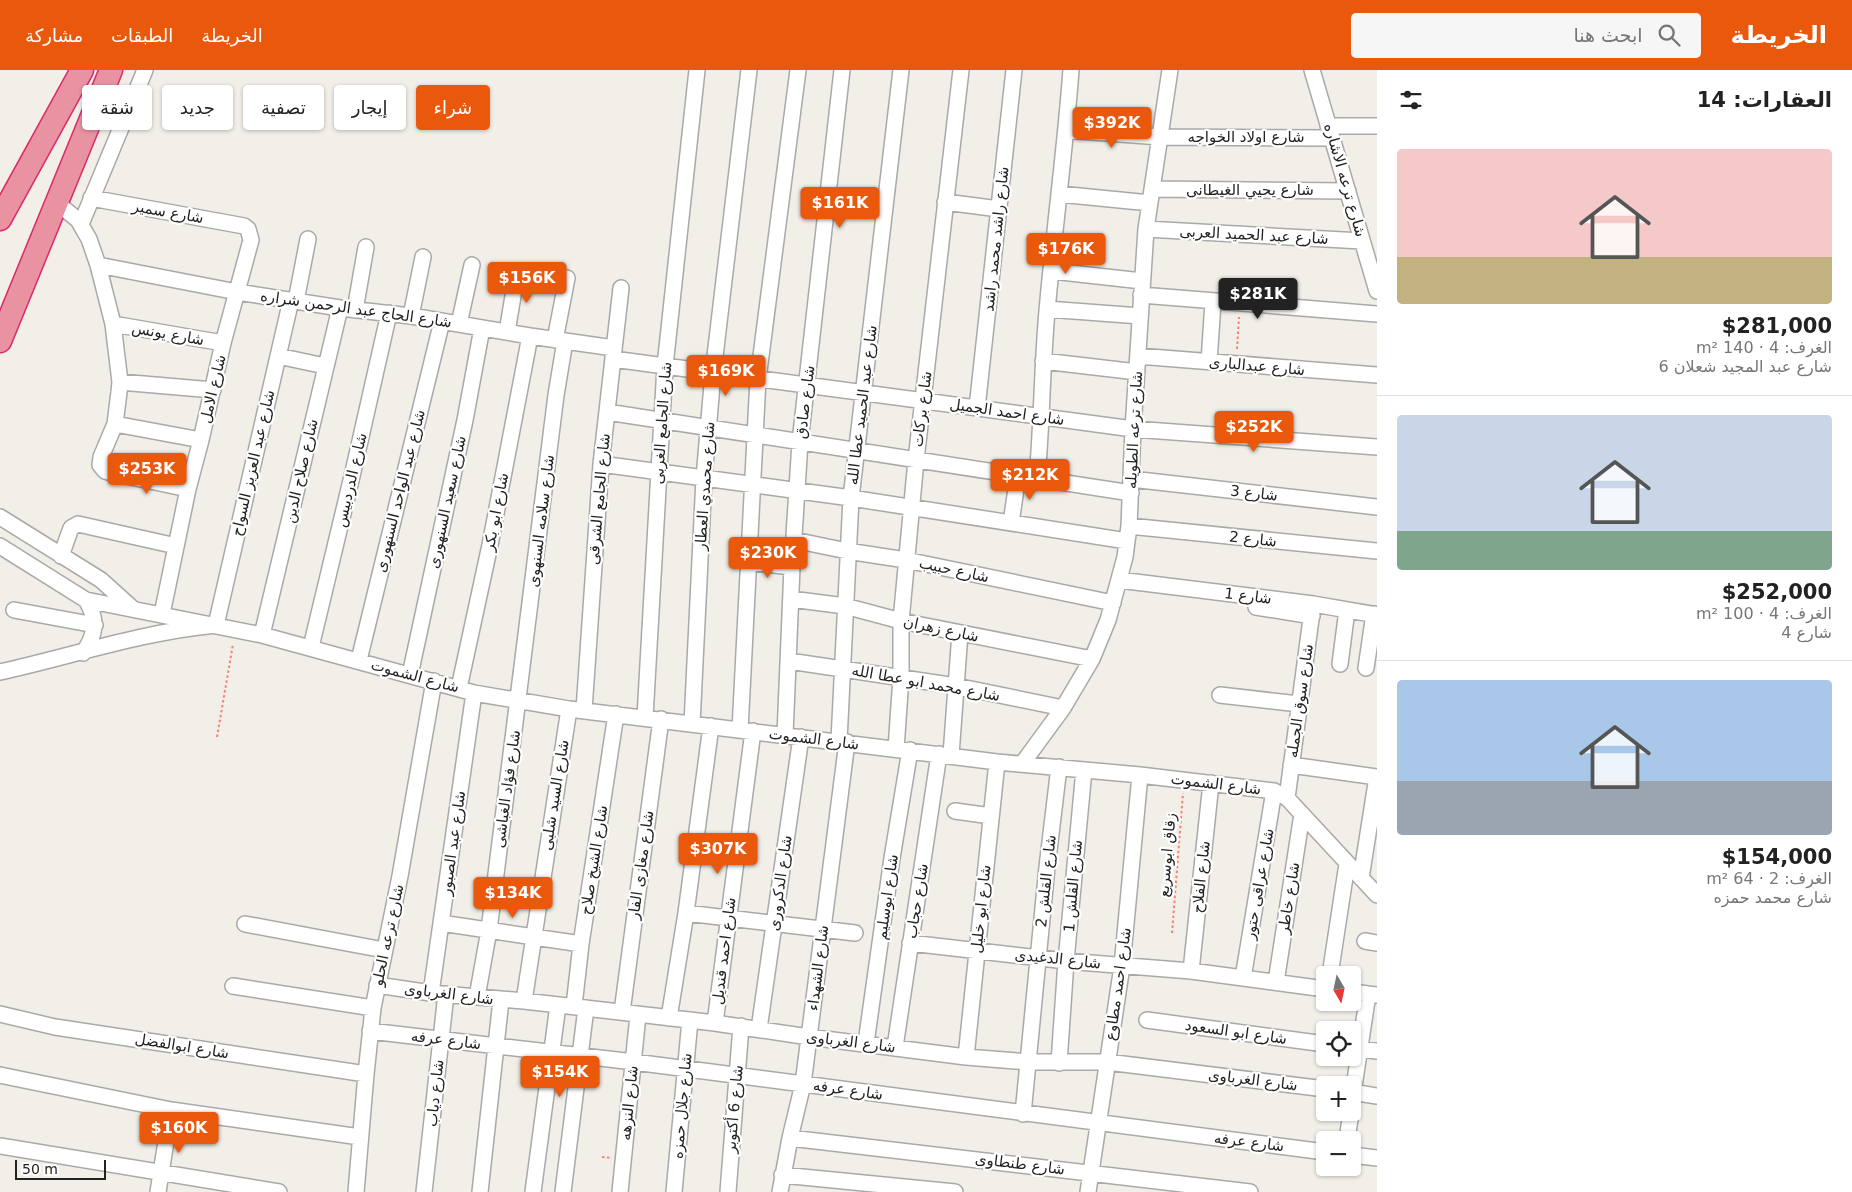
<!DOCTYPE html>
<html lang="ar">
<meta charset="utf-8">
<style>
body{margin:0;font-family:"DejaVu Sans",Cairo,sans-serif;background:#f6f6f6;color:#222;direction:rtl;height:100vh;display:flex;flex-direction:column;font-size:19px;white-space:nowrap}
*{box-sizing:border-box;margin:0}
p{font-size:16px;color:#767676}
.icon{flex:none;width:28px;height:28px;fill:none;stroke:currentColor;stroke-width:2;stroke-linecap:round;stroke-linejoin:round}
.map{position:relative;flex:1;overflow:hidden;direction:ltr}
.sheet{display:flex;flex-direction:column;background:#fff;width:475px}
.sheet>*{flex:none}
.guide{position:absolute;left:15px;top:15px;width:475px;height:45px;direction:rtl;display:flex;gap:10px}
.needle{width:32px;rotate:171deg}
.fabs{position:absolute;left:1316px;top:896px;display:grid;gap:10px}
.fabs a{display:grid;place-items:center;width:45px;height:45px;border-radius:5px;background:#fff;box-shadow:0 1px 4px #0004;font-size:25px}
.scale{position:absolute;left:15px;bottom:12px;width:91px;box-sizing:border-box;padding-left:5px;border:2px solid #222;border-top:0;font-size:14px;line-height:18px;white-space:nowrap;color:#222;-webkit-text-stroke:4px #fff;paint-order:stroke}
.price{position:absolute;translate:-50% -42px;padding:0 11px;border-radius:5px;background:#ea580c;color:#fff;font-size:16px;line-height:32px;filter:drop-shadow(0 1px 2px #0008)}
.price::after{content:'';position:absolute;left:50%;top:30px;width:15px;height:11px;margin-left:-8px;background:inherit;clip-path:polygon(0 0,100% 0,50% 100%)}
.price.selected{background:#222;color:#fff}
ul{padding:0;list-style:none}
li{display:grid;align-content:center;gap:10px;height:265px;padding:0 20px}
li+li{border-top:1px solid #e0e0e0}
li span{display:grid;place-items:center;height:155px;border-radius:5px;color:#555}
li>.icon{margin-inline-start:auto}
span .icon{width:90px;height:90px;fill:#fffc;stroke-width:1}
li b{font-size:21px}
h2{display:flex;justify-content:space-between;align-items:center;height:60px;padding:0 20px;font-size:21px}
.chip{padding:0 18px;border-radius:5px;background:#fff;box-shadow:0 1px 4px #0004;font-size:18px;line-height:45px}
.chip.selected{background:#ea580c;color:#fff}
header{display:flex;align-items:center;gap:30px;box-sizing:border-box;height:70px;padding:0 25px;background:#ea580c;color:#fff}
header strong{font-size:24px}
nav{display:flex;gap:28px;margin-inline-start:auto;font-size:18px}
.search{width:350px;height:45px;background:#f6f6f6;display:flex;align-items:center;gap:12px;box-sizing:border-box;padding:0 18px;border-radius:5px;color:#767676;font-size:19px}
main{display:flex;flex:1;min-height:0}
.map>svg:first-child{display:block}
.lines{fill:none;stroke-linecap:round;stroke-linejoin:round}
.minor-casing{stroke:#a9a9a9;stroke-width:18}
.highway-casing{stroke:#dc2a67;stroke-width:25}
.path{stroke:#fa8072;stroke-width:2;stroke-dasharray:2.5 2.5;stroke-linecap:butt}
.minor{stroke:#fff;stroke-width:15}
.highway{stroke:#e892a2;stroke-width:22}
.labels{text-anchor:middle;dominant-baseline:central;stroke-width:4.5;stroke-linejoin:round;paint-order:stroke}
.street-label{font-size:15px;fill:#222;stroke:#fff}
</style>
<header>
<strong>الخريطة</strong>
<div class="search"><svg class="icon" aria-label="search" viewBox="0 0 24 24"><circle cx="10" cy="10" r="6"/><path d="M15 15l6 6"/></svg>ابحث هنا</div>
<nav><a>الخريطة</a><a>الطبقات</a><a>مشاركة</a></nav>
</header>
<main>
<section class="sheet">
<h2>العقارات: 14<svg class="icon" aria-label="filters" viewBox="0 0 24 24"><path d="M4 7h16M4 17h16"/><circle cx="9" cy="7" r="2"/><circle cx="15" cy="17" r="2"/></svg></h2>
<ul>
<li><span style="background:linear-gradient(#f6c9c9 70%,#c2b280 0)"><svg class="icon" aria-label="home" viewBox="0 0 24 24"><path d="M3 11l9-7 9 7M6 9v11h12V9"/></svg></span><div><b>$281,000</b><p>الغرف: 4 · 140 m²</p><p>شارع عبد المجيد شعلان 6</p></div></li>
<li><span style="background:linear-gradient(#c9d6e8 75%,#7fa58c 0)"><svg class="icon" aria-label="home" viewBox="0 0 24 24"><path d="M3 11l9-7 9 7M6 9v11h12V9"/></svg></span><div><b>$252,000</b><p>الغرف: 4 · 100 m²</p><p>شارع 4</p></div></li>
<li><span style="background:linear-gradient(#a9c7e8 65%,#9aa5b1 0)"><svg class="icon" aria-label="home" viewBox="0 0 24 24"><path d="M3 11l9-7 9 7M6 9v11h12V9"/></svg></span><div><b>$154,000</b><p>الغرف: 2 · 64 m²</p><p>شارع محمد حمزه</p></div></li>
</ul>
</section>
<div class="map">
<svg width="1377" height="1122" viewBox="0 0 1377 1122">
<rect width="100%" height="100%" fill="#f2efe9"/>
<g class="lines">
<defs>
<path id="minor" d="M1312 0 1377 221
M1328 56H1377
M1066 60 1160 67 1332 68
M1152 119 1348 121
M1059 124 1150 133
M91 128 244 156 248 159 251 170 223 273 201 370 188 419 162 544
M945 132 999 139
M57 133 78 150 89 169 98 195 113 254 120 312 119 322 115 354 101 387 100 395 105 401 112 403 188 419
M81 154 145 0
M1146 159 1362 171
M98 195 237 222 340 238 411 246 530 266 614 278
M1052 201 1142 211
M1141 225 1377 244
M296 231 308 169
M1047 239 1140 246
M355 240 366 177
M411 246 423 187
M113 254 223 273
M459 254 472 195
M507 262 517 202
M555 270 567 208
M278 286 325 296
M1138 286 1377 305
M613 289 1133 359 1377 377
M1043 291 1137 302
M1209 292 1213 232
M120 312 213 320
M977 338 1014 0
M607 342 1131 423
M115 354 201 370
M601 394 851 428 1127 471
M1037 408C1042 352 1042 297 1047 241 1054 161 1065 81 1071 0
M1131 409 1377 437
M0 447 101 510 132 538
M1011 453 1018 405
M1129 456 1377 481
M794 470 847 481 906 490 1113 533
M0 476 86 530 262 565 474 623 569 639 997 692 1140 705 1274 721 1287 728 1377 825
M61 486 71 458 78 454 176 476
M747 492 792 497
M1119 510 1313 534 1377 545
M791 529 845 536 901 551 1092 589
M1256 537 1312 546
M14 540 95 555
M262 565 340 238
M311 577 353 402 389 243
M83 583C96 565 98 549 86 530
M359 590 442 251
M789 591 956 616 1063 638
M1340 594 1347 540
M1366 598 1374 544
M0 602C72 586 142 562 216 555L291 230
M410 605 465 350 482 258
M459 618 490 475 530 266
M1220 625 1299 634
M584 640 601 394 621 218
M645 647 665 296 697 0
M692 654 704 408 713 303 749 0
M740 660 758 309 798 0
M785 665 792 497 800 372 842 0
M839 671 851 428 901 0
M896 679 901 607V551L916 390 961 0
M951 685 960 563
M1022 694 1063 638 1092 589 1108 550 1125 487 1129 456 1133 359 1146 159 1170 0
M1291 695 1377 707
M1287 728 1313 534
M955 741 991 746
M1361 808 1377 707
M686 843 855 863
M441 853 581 874
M245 854 384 880
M1365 871 1377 873
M910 873 1066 891 1191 901 1325 919
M1191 901 1211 713
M1330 905 1347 794
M1243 908 1274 721
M1276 912 1302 744
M377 915 431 923 524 931 715 953 809 967 966 987 1029 992H1107L1325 1019
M233 916 373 938
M1352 922 1377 925
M431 923 474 623
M477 927 489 860 556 325 565 271
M524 931 569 639
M574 936 581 874 616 644
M622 942 661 649
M0 944 55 957 366 1004
M669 948 686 843 711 656
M1147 950 1325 974
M715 953 753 661
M759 959 801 667
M370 961 634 992 1325 1082
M866 973 892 788 910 680
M895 977 939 684
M1352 978 1377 981
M966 987 997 692
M1059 993 1066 891 1084 700
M0 1005 171 1040 360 1067
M1352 1022 1377 1026
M1352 1030 1368 924
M1023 1044 1047 797 1059 697
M790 1068 1250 1122
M1347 1070 1351 1042
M0 1076 279 1122
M1352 1085 1377 1088
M782 1105 955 1122
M158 1122 171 1040
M356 1122 366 1004 373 938 400 806 434 611
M424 1122 446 924
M480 1122 501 930
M533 1122 558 935
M563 1122 586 938
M620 1122 638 945
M674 1122 690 950
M728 1122 741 956
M780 1122 790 1068 803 1014 847 672
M1088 1122 1122 896 1140 705"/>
<path id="highway" d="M0 149 82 0
M0 271 111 0"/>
</defs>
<!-- minor casing -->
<use href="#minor" class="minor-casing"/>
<!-- highway casing -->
<use href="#highway" class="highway-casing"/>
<!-- path -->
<path class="path" d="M1237 279 1239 247
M217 667 233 574
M1172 863 1183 723
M602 1087 611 1088"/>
<!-- minor -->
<use href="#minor" class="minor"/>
<!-- highway -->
<use href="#highway" class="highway"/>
</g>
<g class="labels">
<!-- street labels -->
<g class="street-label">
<text x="1246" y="67">شارع اولاد الخواجه</text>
<text transform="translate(1345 110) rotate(74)">شارع ترعه الاشاره</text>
<text x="1250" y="120">شارع يحيي الغيطانى</text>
<text transform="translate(168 142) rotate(10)">شارع سمير</text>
<text transform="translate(1254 165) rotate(3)">شارع عبد الحميد العربى</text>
<text transform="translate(996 169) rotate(-84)">شارع راشد محمد راشد</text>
<text transform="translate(356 239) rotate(8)">شارع الحاج عبد الرحمن شراره</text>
<text transform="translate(168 264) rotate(10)">شارع يونس</text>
<text transform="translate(1257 296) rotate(5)">شارع عبدالبارى</text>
<text transform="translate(213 319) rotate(-77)">شارع الامل</text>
<text transform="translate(805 332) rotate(-83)">شارع صادق</text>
<text transform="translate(862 335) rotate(-83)">شارع عبد الحميد عطا الله</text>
<text transform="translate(922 339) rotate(-83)">شارع بركات</text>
<text transform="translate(1007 342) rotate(8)">شارع احمد الجميل</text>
<text transform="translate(662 353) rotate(-86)">شارع الجامع الغربى</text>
<text transform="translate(1134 360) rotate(-87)">شارع ترعه الطويله</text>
<text transform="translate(253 393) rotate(-77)">شارع عبد العزيز السواح</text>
<text transform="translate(301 401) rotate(-77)">شارع صلاح الدين</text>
<text transform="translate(351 410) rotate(-77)">شارع الدردبيس</text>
<text transform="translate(705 416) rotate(-86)">شارع محمدي العطار</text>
<text transform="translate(400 421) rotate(-76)">شارع عبد الواحد السنهورى</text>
<text transform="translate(1254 423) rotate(6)">شارع 3</text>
<text transform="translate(599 429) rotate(-85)">شارع الجامع الشرقى</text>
<text transform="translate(447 432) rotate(-78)">شارع سعيد السنهورى</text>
<text transform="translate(496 442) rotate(-79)">شارع ابو بكر</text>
<text transform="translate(541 451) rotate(-83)">شارع سلامه السنهوى</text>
<text transform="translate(1253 469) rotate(6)">شارع 2</text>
<text transform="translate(954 500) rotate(12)">شارع حبيب</text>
<text transform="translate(1248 526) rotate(7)">شارع 1</text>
<text transform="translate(941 559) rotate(12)">شارع زهران</text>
<text transform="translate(415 606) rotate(15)">شارع الشموت</text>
<text transform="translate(926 613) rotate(10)">شارع محمد ابو عطا الله</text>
<text transform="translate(1300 631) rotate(-82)">شارع سوق الجمله</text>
<text transform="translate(814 669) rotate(7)">شارع الشموت</text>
<text transform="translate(1216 714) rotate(7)">شارع الشموت</text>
<text transform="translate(507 719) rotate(-82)">شارع فؤاد الغباشى</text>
<text transform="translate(555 725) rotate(-81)">شارع السيد شلبى</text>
<text transform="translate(453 773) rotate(-82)">شارع عبد الصبور</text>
<text transform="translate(1167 785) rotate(-85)">زقاق ابوسريع</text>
<text transform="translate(594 790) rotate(-81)">شارع الشيخ صلاح</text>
<text transform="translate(641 795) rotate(-82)">شارع مغازى الفار</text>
<text transform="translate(1201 807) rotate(-84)">شارع الفلاح</text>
<text transform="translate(1046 811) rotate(-84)">شارع القلش 2</text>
<text transform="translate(780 813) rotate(-82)">شارع الدكرورى</text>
<text transform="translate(1259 814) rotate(-80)">شارع عراقى حتور</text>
<text transform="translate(1073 816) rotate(-85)">شارع القلش 1</text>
<text transform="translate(887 827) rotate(-82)">شارع ابوسليم</text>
<text transform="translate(1289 828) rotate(-81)">شارع خاطر</text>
<text transform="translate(917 831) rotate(-81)">شارع حجاب</text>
<text transform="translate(981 839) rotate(-84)">شارع ابو خليل</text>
<text transform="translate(388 865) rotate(-78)">شارع ترعه الحلو</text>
<text transform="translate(724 881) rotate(-83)">شارع احمد قنديل</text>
<text transform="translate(1058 889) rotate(6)">شارع الدغيدى</text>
<text transform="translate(818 898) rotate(-83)">شارع الشهداء</text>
<text transform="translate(1118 914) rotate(-82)">شارع احمد مطاوع</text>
<text transform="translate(449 924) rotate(7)">شارع الغرباوى</text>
<text transform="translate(1236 962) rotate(8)">شارع ابو السعود</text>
<text transform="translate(446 970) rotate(7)">شارع عرفه</text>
<text transform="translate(851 972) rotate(7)">شارع الغرباوى</text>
<text transform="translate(182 976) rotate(9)">شارع ابوالفضل</text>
<text transform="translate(1253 1010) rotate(7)">شارع الغرباوى</text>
<text transform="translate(848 1020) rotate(8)">شارع عرفه</text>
<text transform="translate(435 1023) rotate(-84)">شارع دياب</text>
<text transform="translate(629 1033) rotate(-84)">شارع النزهه</text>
<text transform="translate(682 1036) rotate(-85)">شارع جلال حمزه</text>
<text transform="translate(734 1039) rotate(-85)">شارع 6 أكتوبر</text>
<text transform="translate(1249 1072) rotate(7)">شارع عرفه</text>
<text transform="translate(1020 1094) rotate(7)">شارع طنطاوى</text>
</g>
</g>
</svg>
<div class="fabs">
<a><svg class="needle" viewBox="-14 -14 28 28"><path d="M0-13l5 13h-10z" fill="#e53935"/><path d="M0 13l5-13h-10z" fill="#767676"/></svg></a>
<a><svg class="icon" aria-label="locate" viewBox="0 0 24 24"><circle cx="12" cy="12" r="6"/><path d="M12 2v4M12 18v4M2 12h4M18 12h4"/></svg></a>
<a>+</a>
<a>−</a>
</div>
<div class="scale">50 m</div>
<b class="price" style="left:1112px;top:79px">$392K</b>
<b class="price" style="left:840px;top:159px">$161K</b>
<b class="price" style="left:1066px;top:205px">$176K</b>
<b class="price" style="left:527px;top:234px">$156K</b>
<b class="price selected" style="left:1258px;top:250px">$281K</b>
<b class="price" style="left:726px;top:327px">$169K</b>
<b class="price" style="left:1254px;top:383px">$252K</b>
<b class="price" style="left:147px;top:425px">$253K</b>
<b class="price" style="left:1030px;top:431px">$212K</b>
<b class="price" style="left:768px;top:509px">$230K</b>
<b class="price" style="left:718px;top:805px">$307K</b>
<b class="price" style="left:513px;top:849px">$134K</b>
<b class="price" style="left:560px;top:1028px">$154K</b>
<b class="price" style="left:179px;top:1084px">$160K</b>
<div class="guide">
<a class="chip selected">شراء</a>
<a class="chip">إيجار</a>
<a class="chip">تصفية</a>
<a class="chip">جديد</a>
<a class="chip">شقة</a>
</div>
</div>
</main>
